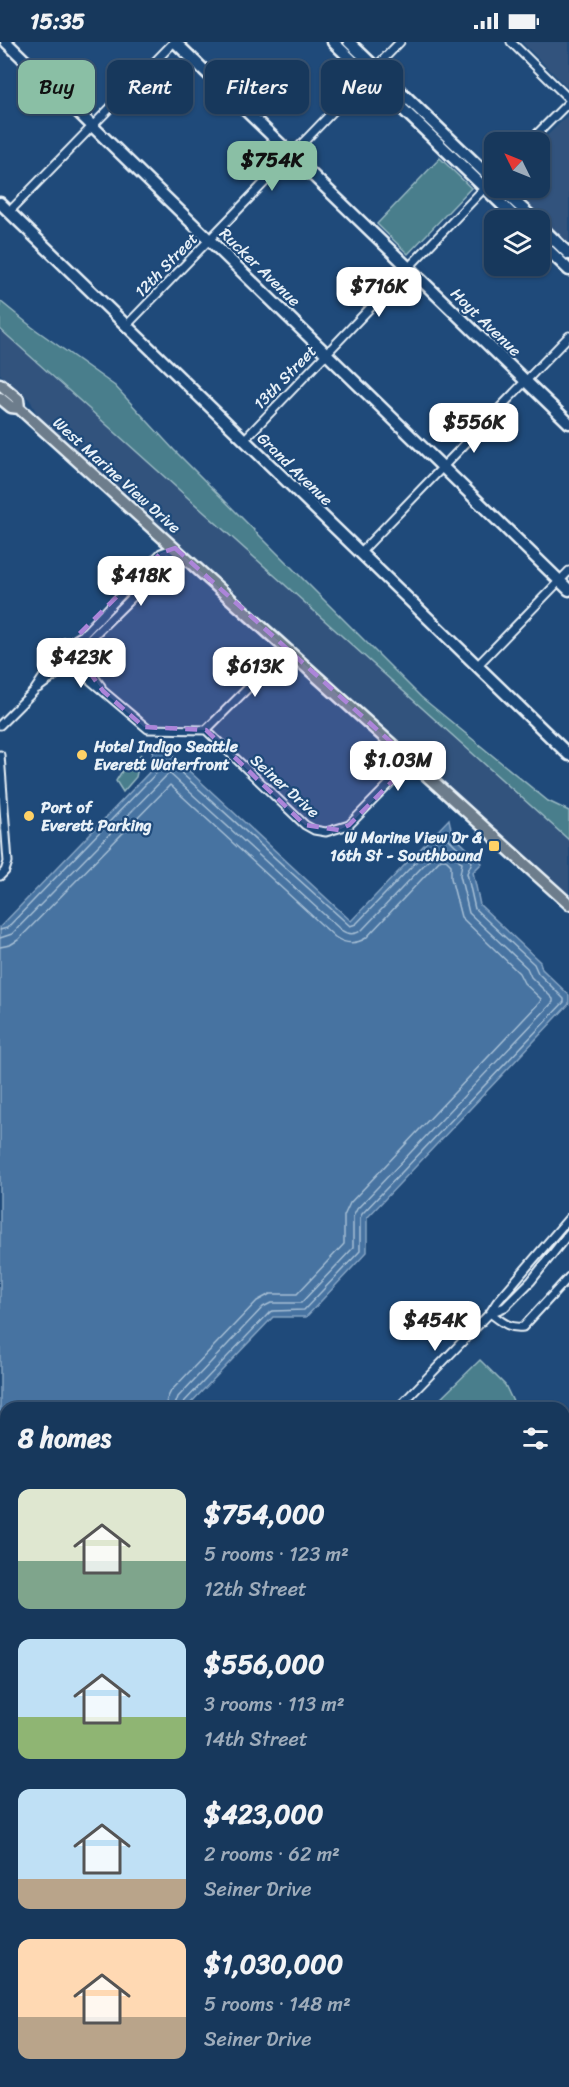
<!DOCTYPE html>
<meta charset="utf-8">
<style>
body{margin:0;font-family:Sriracha,sans-serif;background:#203f62;color:#f1f3f6;height:100vh;display:flex;flex-direction:column;font-size:22px;white-space:nowrap}
*{box-sizing:border-box;margin:0}
p{font-size:20px;color:#9eacbb}
.icon{flex:none;width:33px;height:33px;fill:none;stroke:currentColor;stroke-width:2;stroke-linecap:round;stroke-linejoin:round}
.map{position:relative;flex:1;overflow:hidden}
.sheet{position:absolute;left:0px;top:1360px;width:570px;height:686px;display:flex;flex-direction:column;background:#17385c;border-radius:18px 18px 0 0;box-shadow:0 2px 4px #0004,0 0 0 2px #365272}
.sheet>*{flex:none}
.top-card{position:absolute;left:18px;top:18px;width:534px;height:54px;display:flex;gap:12px}
.needle{width:39px;rotate:313deg}
.fabs{position:absolute;left:484px;top:90px;display:grid;gap:12px}
.fabs a{display:grid;place-items:center;width:66px;height:66px;border-radius:12px;background:#17385c;box-shadow:0 2px 4px #0004,0 0 0 2px #365272;font-size:30px}
.price{position:absolute;translate:-50% -51px;padding:0 14px;border-radius:12px;background:#fff;color:#222;font-size:20px;line-height:39px;filter:drop-shadow(0 2px 3px #0008)}
.price::after{content:'';position:absolute;left:50%;top:36px;width:18px;height:14px;margin-left:-9px;background:inherit;clip-path:polygon(0 0,100% 0,50% 100%)}
.price.current{background:#8abfa5;color:#111}
ul{padding:0;list-style:none}
li{display:flex;align-items:center;gap:18px;height:150px;padding:0 18px}
li span{display:grid;place-items:center;flex:none;width:168px;height:120px;border-radius:12px;color:#555}
li>.icon{margin-inline-start:auto}
span .icon{width:72px;height:72px;fill:#fffc;stroke-width:1}
li b{font-size:26px}
h2{display:flex;justify-content:space-between;align-items:center;height:72px;padding:0 18px;font-size:26px}
.pill{padding:0 21px;border-radius:12px;background:#17385c;box-shadow:0 2px 4px #0004,0 0 0 2px #365272;font-size:21px;line-height:54px}
.pill.current{background:#8abfa5;color:#111}
.status{display:flex;justify-content:space-between;align-items:center;height:42px;padding:0 30px;background:#17385c;direction:ltr}
.status svg{height:16px;fill:currentColor}
.map>svg:first-child{display:block}
.built{fill:#32537d}
.green{fill:#487e8c;stroke:#98b8c2;stroke-width:1.5}
.water{fill:#4673a1;stroke:#87a5c4;stroke-width:1.5}
.lines{fill:none;stroke-linecap:round;stroke-linejoin:round}
.shore{stroke:#a7bfd5;stroke-width:1.5}
.ferry{stroke:#d0deeb;stroke-width:1.5;stroke-dasharray:8 6;stroke-linecap:butt}
.street-casing{stroke:#e8f1f8;stroke-width:11}
.secondary-casing{stroke:#e8f1f8;stroke-width:15}
.primary-casing{stroke:#e8f1f8;stroke-width:15}
.street{stroke:#1f4a7a;stroke-width:7}
.secondary{stroke:#1f4a7a;stroke-width:10}
.primary{stroke:#6d7d8c;stroke-width:10}
.marked{fill:#ac85d9;fill-opacity:0.2;stroke:#ac85d9;stroke-width:4.5;stroke-dasharray:12 8;stroke-linejoin:round}
.poi-dot{fill:#ffd166;stroke:#1f4a7a;stroke-width:2}
.labels{text-anchor:middle;dominant-baseline:central;stroke-width:4.5;stroke-linejoin:round;paint-order:stroke}
.street-label{font-size:16px;fill:#e8f1f8;stroke:#1f4a7a}
.poi-label{font-size:16px;font-weight:bold;fill:#e8f1f8;stroke:#1f4a7a;text-anchor:start}
</style>
<div class="status"><b>15:35</b><svg viewBox="0 0 49 12"><path d="M0 12V9h3v3zM5 12V6h3v6zM10 12V3h3v9zM15 12V0h3v12zM26 1h20v11H26zM47 4h2v5h-2z"/></svg></div>
<div class="map">
<svg width="569" height="2045" viewBox="0 0 569 2045">
<rect width="100%" height="100%" fill="#1f4a7a"/>
<filter id="ink" filterUnits="userSpaceOnUse"><feTurbulence type="fractalNoise" baseFrequency=".0167" numOctaves="2"/><feDisplacementMap in="SourceGraphic" scale="12" xChannelSelector="R" yChannelSelector="G"/><feConvolveMatrix kernelMatrix="1 2 1 2 8 2 1 2 1" color-interpolation-filters="sRGB"/></filter>
<g filter="url(#ink)">
<!-- built -->
<path class="built" d="M522 0H569V47Z
M569 72V202L511 146H540V101Z
M0 287 569 797V862L44 387 30 358 0 332Z"/>
<!-- green -->
<path class="green" d="M440 116 471 146 408 212 377 182Z
M0 259 32 285 115 344 174 408 421 655 548 759 569 769V798L0 287Z
M141 712 136 735 123 750 116 739 127 721 134 720Z
M480 1318 505 1343 516 1366H431Z"/>
<!-- water -->
<path class="water" d="M171 706 174 715 351 879 449 777 452 792 482 821 473 830 480 863 540 920 542 927 569 953V962L367 1176V1210L306 1275H273L186 1366H6V2040H482L485 2045H0V885L163 716 155 718 152 715 153 709 157 707 161 708Z"/>
<g class="lines">
<!-- shore -->
<path class="shore" d="M0 888 7 886 168 719 350 884 356 882 441 794 445 793 472 820 467 831 475 867 534 922 538 931 564 957V960L362 1172 360 1176V1209L304 1268 273 1269 269 1271 184 1360 182 1366
M0 896 12 892 169 731 341 888C348 893 355 893 362 888L441 805 445 804 462 821 460 833 469 871 527 926 531 935 553 957V960L357 1167 353 1175V1206L301 1261H271L263 1265 178 1355 174 1366
M0 905 10 903 18 898 170 743 335 895C345 902 355 903 366 896L441 817H445L451 823V836L461 875 519 931 524 941 541 957 540 960 350 1161 344 1174V1202L297 1252H270L257 1259 171 1349 167 1357 165 1366"/>
<!-- ferry -->
<path class="ferry" d="M0 1663 6 1670
M305 2040 309 2045"/>
<defs>
<path id="street" d="M511 0 569 57
M529 100 569 60
M9 170 174 0
M127 283 400 0
M244 398 495 135
M360 511 569 294
M71 600 83 593 161 511 175 506
M56 613a13 13 0 1 1 26 0a13 13 0 1 1-26 0Z
M82 611 89 598 169 519 175 506
M81 617 101 644
M477 624 569 529
M72 626 84 633 148 687 206 688 305 783 314 788 326 790 349 783 412 719
M38 646 65 626
M0 683 34 649 56 616
M206 688 287 607
M0 713 8 820 5 829 0 834
M490 1271 505 1265 531 1239 569 1191
M490 1271C501 1279 509 1287 523 1285L569 1235
M398 1366 490 1271 497 1260 569 1176
M564 1623H569
M564 1910H569"/>
<path id="secondary" d="M6 0 569 548
M175 0 569 381
M333 0 518 178
M349 0 495 140
M500 146 535 178
M0 161 569 713
M540 184 569 212
M540 200 569 228"/>
<path id="primary" d="M0 342 18 357 19 366 569 862
M0 356 11 365 19 366"/>
</defs>
<!-- street casing -->
<use href="#street" class="street-casing"/>
<!-- secondary casing -->
<use href="#secondary" class="secondary-casing"/>
<!-- primary casing -->
<use href="#primary" class="primary-casing"/>
<!-- street -->
<use href="#street" class="street"/>
<!-- secondary -->
<use href="#secondary" class="secondary"/>
<!-- primary -->
<use href="#primary" class="primary"/>
</g>
</g>
<!-- marked area -->
<path class="marked" d="M175 506 412 719 349 783 339 788 305 783 206 688 144 685 103 649 83 621 80 607 71 600 161 511Z"/>
<!-- markers -->
<g class="poi-dot">
<circle cx="82" cy="713" r="6"/>
<circle cx="29" cy="774" r="6"/>
<rect x="488" y="798" width="12" height="12" rx="3"/>
</g>
<g class="labels">
<!-- street labels -->
<g class="street-label">
<text transform="translate(166 223) rotate(-46)">12th Street</text>
<text transform="translate(260 225) rotate(44)">Rucker Avenue</text>
<text transform="translate(486 280) rotate(44)">Hoyt Avenue</text>
<text transform="translate(285 335) rotate(-46)">13th Street</text>
<text transform="translate(295 427) rotate(44)">Grand Avenue</text>
<text transform="translate(117 433) rotate(42)">West Marine View Drive</text>
<text transform="translate(285 744) rotate(42)">Seiner Drive</text>
</g>
<!-- poi labels -->
<g class="poi-label">
<text x="94" y="704">Hotel Indigo Seattle<tspan x="94" dy="18">Everett Waterfront</tspan></text>
<text x="41" y="765">Port of<tspan x="41" dy="18">Everett Parking</tspan></text>
<text x="482" y="795" text-anchor="end">W Marine View Dr &amp;<tspan x="482" dy="18">16th St - Southbound</tspan></text>
</g>
</g>
</svg>
<div class="fabs">
<a><svg class="needle" viewBox="-14 -14 28 28"><path d="M0-13l5 13h-10z" fill="#e53935"/><path d="M0 13l5-13h-10z" fill="#9eacbb"/></svg></a>
<a><svg class="icon" aria-label="layers" viewBox="0 0 24 24"><path d="M12 4l9 5-9 5-9-5zM3 14l9 5 9-5"/></svg></a>
</div>
<b class="price current" style="left:272px;top:150px">$754K</b>
<b class="price" style="left:379px;top:276px">$716K</b>
<b class="price" style="left:474px;top:412px">$556K</b>
<b class="price" style="left:141px;top:565px">$418K</b>
<b class="price" style="left:81px;top:647px">$423K</b>
<b class="price" style="left:255px;top:656px">$613K</b>
<b class="price" style="left:398px;top:750px">$1.03M</b>
<b class="price" style="left:435px;top:1310px">$454K</b>
<div class="top-card">
<a class="pill current">Buy</a>
<a class="pill">Rent</a>
<a class="pill">Filters</a>
<a class="pill">New</a>
</div>
<section class="sheet">
<h2>8 homes<svg class="icon" aria-label="filters" viewBox="0 0 24 24"><path d="M4 7h16M4 17h16"/><circle cx="9" cy="7" r="2"/><circle cx="15" cy="17" r="2"/></svg></h2>
<ul>
<li><span style="background:linear-gradient(#dfe7d0 60%,#7fa58c 0)"><svg class="icon" aria-label="home" viewBox="0 0 24 24"><path d="M3 11l9-7 9 7M6 9v11h12V9"/></svg></span><div><b>$754,000</b><p>5 rooms · 123 m²</p><p>12th Street</p></div></li>
<li><span style="background:linear-gradient(#bfe0f5 65%,#8fb573 0)"><svg class="icon" aria-label="home" viewBox="0 0 24 24"><path d="M3 11l9-7 9 7M6 9v11h12V9"/></svg></span><div><b>$556,000</b><p>3 rooms · 113 m²</p><p>14th Street</p></div></li>
<li><span style="background:linear-gradient(#bfe0f5 75%,#b9a48a 0)"><svg class="icon" aria-label="home" viewBox="0 0 24 24"><path d="M3 11l9-7 9 7M6 9v11h12V9"/></svg></span><div><b>$423,000</b><p>2 rooms · 62 m²</p><p>Seiner Drive</p></div></li>
<li><span style="background:linear-gradient(#ffd9b3 65%,#b9a48a 0)"><svg class="icon" aria-label="home" viewBox="0 0 24 24"><path d="M3 11l9-7 9 7M6 9v11h12V9"/></svg></span><div><b>$1,030,000</b><p>5 rooms · 148 m²</p><p>Seiner Drive</p></div></li>
</ul>
</section>
</div>
